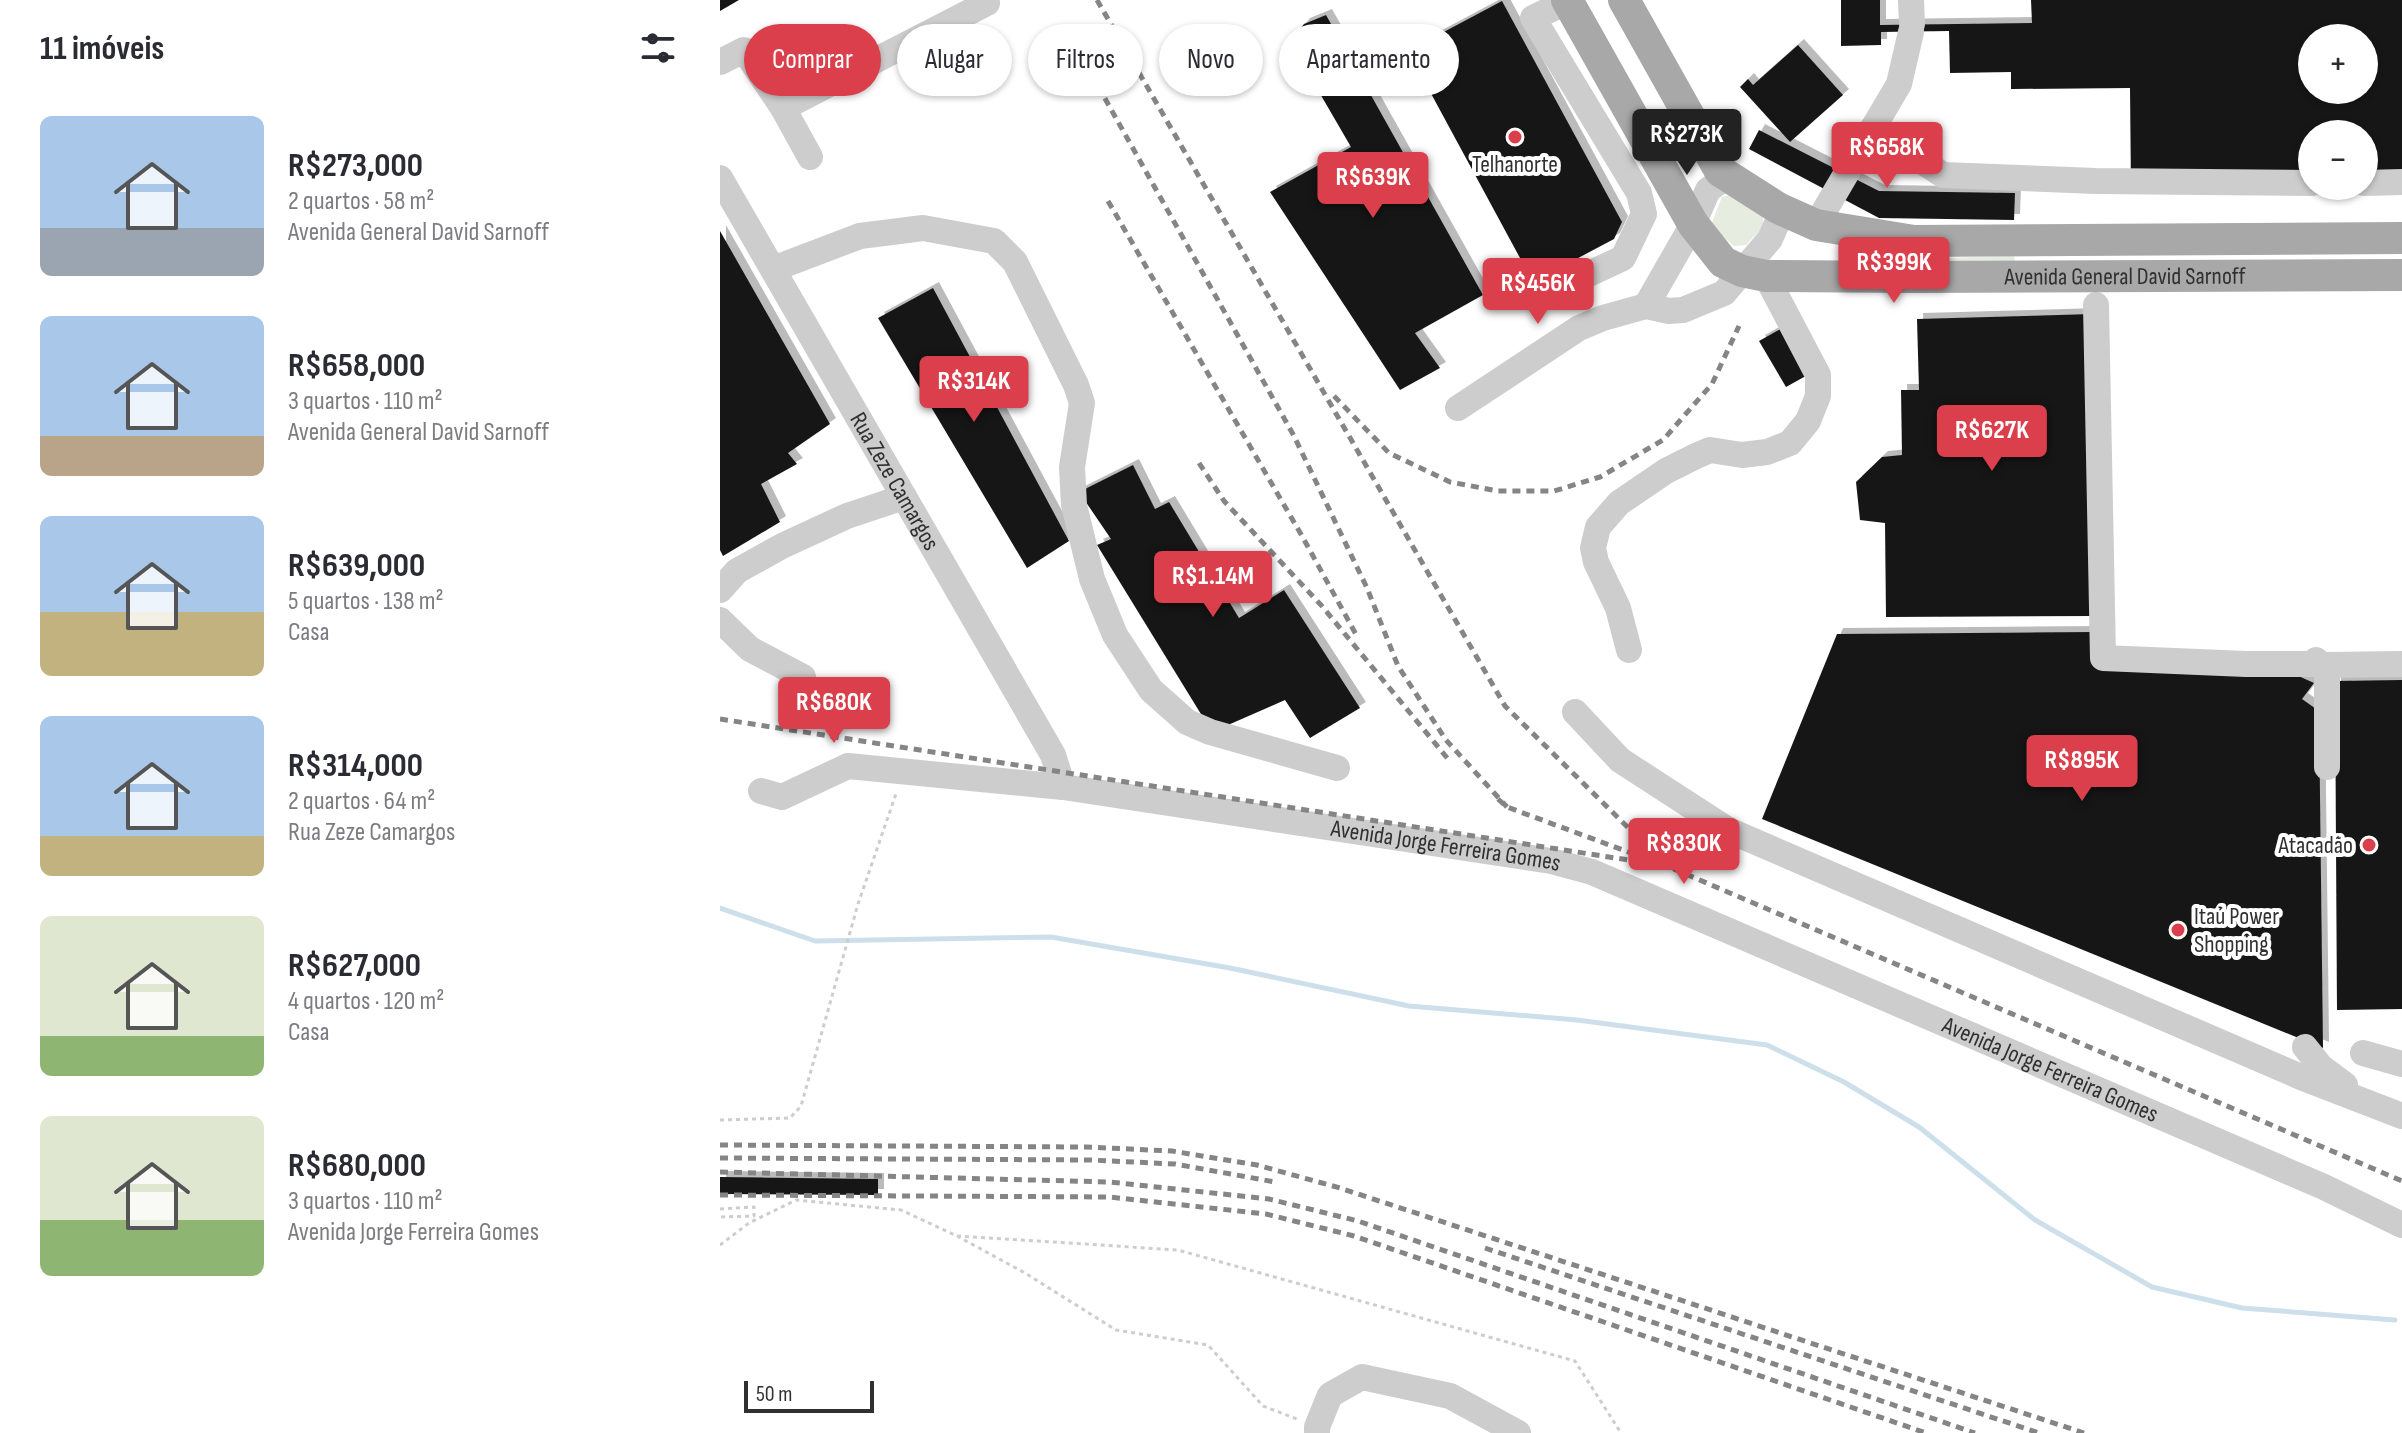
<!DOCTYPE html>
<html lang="pt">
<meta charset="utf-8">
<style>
body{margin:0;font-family:"Sofia Sans Condensed",sans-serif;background:#f2f2f3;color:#2b2b33;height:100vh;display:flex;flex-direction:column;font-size:30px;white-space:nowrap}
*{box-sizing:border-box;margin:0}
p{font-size:26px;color:#7c7c81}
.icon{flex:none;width:44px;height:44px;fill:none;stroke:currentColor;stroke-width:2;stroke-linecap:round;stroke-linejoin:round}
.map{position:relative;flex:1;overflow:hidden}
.details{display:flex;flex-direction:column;background:#fff;width:720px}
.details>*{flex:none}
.top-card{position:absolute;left:24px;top:24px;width:760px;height:72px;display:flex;gap:16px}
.fabs{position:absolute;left:1578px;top:24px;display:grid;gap:16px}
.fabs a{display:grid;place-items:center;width:80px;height:80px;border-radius:50%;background:#fff;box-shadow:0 2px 6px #0004;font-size:40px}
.scale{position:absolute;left:24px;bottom:20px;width:130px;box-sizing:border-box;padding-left:8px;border:4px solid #303030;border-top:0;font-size:22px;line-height:28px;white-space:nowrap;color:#303030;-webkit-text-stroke:6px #fff;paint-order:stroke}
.price{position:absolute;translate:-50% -68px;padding:0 18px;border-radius:8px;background:#da3f4b;color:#fff;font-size:26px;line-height:52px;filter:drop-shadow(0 2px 4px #0008)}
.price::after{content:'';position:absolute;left:50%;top:48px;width:24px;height:18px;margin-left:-12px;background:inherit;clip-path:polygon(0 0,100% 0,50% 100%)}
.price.on{background:#222;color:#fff}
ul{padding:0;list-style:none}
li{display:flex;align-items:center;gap:24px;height:200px;padding:0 40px}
li span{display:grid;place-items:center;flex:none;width:224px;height:160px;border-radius:12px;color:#555}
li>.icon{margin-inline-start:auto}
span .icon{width:96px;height:96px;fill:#fffc;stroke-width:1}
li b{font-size:34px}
h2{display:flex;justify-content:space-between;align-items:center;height:96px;padding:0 40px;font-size:34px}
.chip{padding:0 28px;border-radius:36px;background:#fff;box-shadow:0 2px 6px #0004;font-size:28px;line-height:72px}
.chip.on{background:#da3f4b;color:#fff}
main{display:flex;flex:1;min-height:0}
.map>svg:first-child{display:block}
.green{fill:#e6ecdf}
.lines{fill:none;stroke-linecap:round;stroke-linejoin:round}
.stream{stroke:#ccdfea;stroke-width:5}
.building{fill:#171717;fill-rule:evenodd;filter:url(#shadow)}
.path{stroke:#cdcdcd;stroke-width:3;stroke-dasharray:4 4;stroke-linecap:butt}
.minor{stroke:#cdcdcd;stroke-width:26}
.major{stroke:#a8a8a8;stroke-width:32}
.rail{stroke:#858585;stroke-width:5;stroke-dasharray:8 6;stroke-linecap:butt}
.poi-dot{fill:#da3f4b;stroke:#fff;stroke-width:3}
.labels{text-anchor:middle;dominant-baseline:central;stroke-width:8;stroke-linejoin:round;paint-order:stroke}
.poi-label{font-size:24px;fill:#303030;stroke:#fff}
.street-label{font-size:24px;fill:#303030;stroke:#fff}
</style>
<main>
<section class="details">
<h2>11 imóveis<svg class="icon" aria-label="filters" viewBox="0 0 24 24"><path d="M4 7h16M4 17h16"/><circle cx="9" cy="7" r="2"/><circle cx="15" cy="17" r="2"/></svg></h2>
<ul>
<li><span style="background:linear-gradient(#a9c7e8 70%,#9aa5b1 0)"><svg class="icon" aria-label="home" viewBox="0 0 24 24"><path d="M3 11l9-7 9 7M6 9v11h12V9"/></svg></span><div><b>R$273,000</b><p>2 quartos · 58 m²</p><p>Avenida General David Sarnoff</p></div></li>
<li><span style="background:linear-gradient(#a9c7e8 75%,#b9a48a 0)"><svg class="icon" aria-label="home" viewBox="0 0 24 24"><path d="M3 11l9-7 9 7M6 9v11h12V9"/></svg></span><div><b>R$658,000</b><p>3 quartos · 110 m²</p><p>Avenida General David Sarnoff</p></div></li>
<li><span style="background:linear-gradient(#a9c7e8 60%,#c2b280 0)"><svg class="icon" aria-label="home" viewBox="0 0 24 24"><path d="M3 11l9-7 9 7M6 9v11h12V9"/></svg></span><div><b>R$639,000</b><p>5 quartos · 138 m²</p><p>Casa</p></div></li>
<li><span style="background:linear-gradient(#a9c7e8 75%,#c2b280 0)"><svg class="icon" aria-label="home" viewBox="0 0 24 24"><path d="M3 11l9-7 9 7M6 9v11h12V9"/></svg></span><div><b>R$314,000</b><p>2 quartos · 64 m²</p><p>Rua Zeze Camargos</p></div></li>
<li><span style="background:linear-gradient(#dfe7d0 75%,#8fb573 0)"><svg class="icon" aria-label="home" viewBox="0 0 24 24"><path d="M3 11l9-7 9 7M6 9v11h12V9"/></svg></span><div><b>R$627,000</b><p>4 quartos · 120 m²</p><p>Casa</p></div></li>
<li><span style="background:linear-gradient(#dfe7d0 65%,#8fb573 0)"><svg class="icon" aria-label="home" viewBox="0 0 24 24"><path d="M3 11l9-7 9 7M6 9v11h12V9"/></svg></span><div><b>R$680,000</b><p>3 quartos · 110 m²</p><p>Avenida Jorge Ferreira Gomes</p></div></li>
</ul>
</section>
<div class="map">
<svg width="1682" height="1433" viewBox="0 0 1682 1433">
<defs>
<filter id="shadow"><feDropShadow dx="6" dy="-6" stdDeviation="0" flood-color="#0004"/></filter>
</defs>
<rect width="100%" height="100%" fill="#fff"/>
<!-- green -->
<path class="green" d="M1015 193 1043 209V227L1026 245 1014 246 1002 236 992 222 1002 197Z
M1294 256 1297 271 1125 267 1161 260Z"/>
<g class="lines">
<!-- stream -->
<path class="stream" d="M0 908 95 941 331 937 510 968 689 1006 857 1020 1047 1045 1124 1082 1199 1127 1315 1220 1432 1287 1522 1308 1675 1320"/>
</g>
<!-- building -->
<path class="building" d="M0 0H19L0 11Z
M1121 0H1160V25L1312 23 1311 0H1682V187H1644V134H1592V188L1411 190 1410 88 1291 89V72L1230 73 1229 31 1161 32V45L1121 46ZM1592 38H1644V90H1592Z
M782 1 902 222 894 239 813 282 688 51Z
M606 15 763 295 695 333 720 368 680 390 550 192 631 147 570 42 584 24Z
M1078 45 1123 95 1070 142 1020 87 1028 79 1033 85Z
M1039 130 1159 191 1295 193 1294 220 1159 218 1029 149Z
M0 231 110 424 68 453 77 464 41 484 60 522 3 556 0 550Z
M213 288 349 541 307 568 158 318Z
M1372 314 1374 616 1166 617 1165 523 1140 520 1136 482 1162 457 1182 455 1181 390H1199L1197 319Z
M1066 326 1093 372 1066 387 1039 341Z
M413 465 435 509 449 502 519 618 564 590 640 708 590 738 565 700 492 732 377 545 391 539 359 492Z
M1373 632 1372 660 1574 674 1594 683 1582 699 1599 711 1603 1048 1042 819 1117 634Z
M1682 680V1009L1617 1010 1615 681Z
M0 1177 158 1179V1195L0 1194Z"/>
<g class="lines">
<!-- path -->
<path class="path" d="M0 1120 70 1118 81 1106 138 904 177 791
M0 1209 34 1207V1216L0 1217
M237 1236 458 1250 855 1361 901 1433
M0 1245 29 1223 76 1200 181 1210 237 1236 305 1273 396 1330 488 1345 543 1406 577 1419"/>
<!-- minor -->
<g class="minor">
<path d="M1191 0 1192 24"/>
<path d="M0 62 24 50 63 108 267 3"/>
<path d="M63 108 90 157"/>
<path d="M1152 129 1223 175 1376 181 1592 183"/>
<path id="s1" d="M0 178 333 755 343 787"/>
<path d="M1644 183 1682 182"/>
<path d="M1096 225 1179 84 1191 32"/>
<path d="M53 269 140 236 203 228 274 241 295 262 356 385 362 403 352 467 354 505 372 579 395 635 431 690 467 722 490 732 617 768"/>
<path d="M841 287 903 258 924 214 919 193 813 18 848 1"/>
<path d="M1376 305 1383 658 1526 664H1596"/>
<path d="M926 306 973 224 988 190 999 182 1010 179"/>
<path d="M738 408 859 328 883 318 926 306 949 311 963 310 1004 293 1050 239 1058 221V208"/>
<path d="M0 590 17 571 62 546 127 516 184 497"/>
<path d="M0 620 30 649 83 677"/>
<path d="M909 650 898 608 876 562 873 548 878 527 899 503 946 471 976 456 990 450 1022 455 1047 452 1070 443 1088 421 1098 396V375L1046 276"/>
<path d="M1596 660V664L1607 665 1682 664"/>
<path d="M1607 665V767"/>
<path d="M855 712 900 760 1008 830 1581 1077 1682 1116"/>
<path id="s2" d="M41 791 62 797 128 766 343 787 831 861 872 872 1604 1187 1682 1225"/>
<path d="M1585 1047 1601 1067 1625 1085"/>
<path d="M1643 1053 1682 1064"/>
<path d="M597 1433V1427L610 1395 642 1377 730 1396 798 1433"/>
</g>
<!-- major -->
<g class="major">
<path id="s3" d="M847 0 973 224 1003 262 1022 271 1046 276 1193 277 1682 275"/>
<path d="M904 0 1000 171 1058 208 1096 225 1194 241 1682 238"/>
</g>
<!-- rail -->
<path class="rail" d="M377 0 785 706 947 866 1682 1181
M378 86 574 436 647 588 678 666 726 740 787 807
M388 201 582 536 638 638
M614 396 669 453 730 482 778 491H834L880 477 943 440 992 384 1019 326
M479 463 504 501 601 605 728 759
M0 719 947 866
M778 799 787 807 911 853
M0 1145 366 1147 452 1151 537 1165 620 1188 1364 1433
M0 1158 370 1160 455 1164 555 1182
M0 1172 390 1182 549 1199 638 1221 1255 1433
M0 1195 389 1197 546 1214 634 1236 1206 1433
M765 1248 1319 1433"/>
</g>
<!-- markers -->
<g class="poi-dot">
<circle cx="795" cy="137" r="8"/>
<circle cx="1649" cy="845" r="8"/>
<circle cx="1458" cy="930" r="8"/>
</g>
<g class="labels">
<!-- poi labels -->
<g class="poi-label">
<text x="795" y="164">Telhanorte</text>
<text x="1633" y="845" text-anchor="end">Atacadão</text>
<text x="1474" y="916" text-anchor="start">Itaú Power<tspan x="1474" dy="28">Shopping</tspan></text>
</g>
<!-- street labels -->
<g class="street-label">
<text stroke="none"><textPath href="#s3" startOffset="710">Avenida General David Sarnoff</textPath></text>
<text stroke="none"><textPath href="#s1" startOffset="350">Rua Zeze Camargos</textPath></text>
<text stroke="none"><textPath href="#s2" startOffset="698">Avenida Jorge Ferreira Gomes</textPath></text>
<text stroke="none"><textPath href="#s2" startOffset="1346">Avenida Jorge Ferreira Gomes</textPath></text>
</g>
</g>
</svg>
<div class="fabs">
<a>+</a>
<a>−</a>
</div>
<div class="scale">50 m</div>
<b class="price on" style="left:967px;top:177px">R$273K</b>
<b class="price" style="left:1167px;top:190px">R$658K</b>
<b class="price" style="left:653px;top:220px">R$639K</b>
<b class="price" style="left:1174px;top:305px">R$399K</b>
<b class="price" style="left:818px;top:326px">R$456K</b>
<b class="price" style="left:254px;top:424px">R$314K</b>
<b class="price" style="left:1272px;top:473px">R$627K</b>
<b class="price" style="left:493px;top:619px">R$1.14M</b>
<b class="price" style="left:114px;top:745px">R$680K</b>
<b class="price" style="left:1362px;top:803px">R$895K</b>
<b class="price" style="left:964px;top:886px">R$830K</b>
<div class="top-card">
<a class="chip on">Comprar</a>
<a class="chip">Alugar</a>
<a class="chip">Filtros</a>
<a class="chip">Novo</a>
<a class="chip">Apartamento</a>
</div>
</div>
</main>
